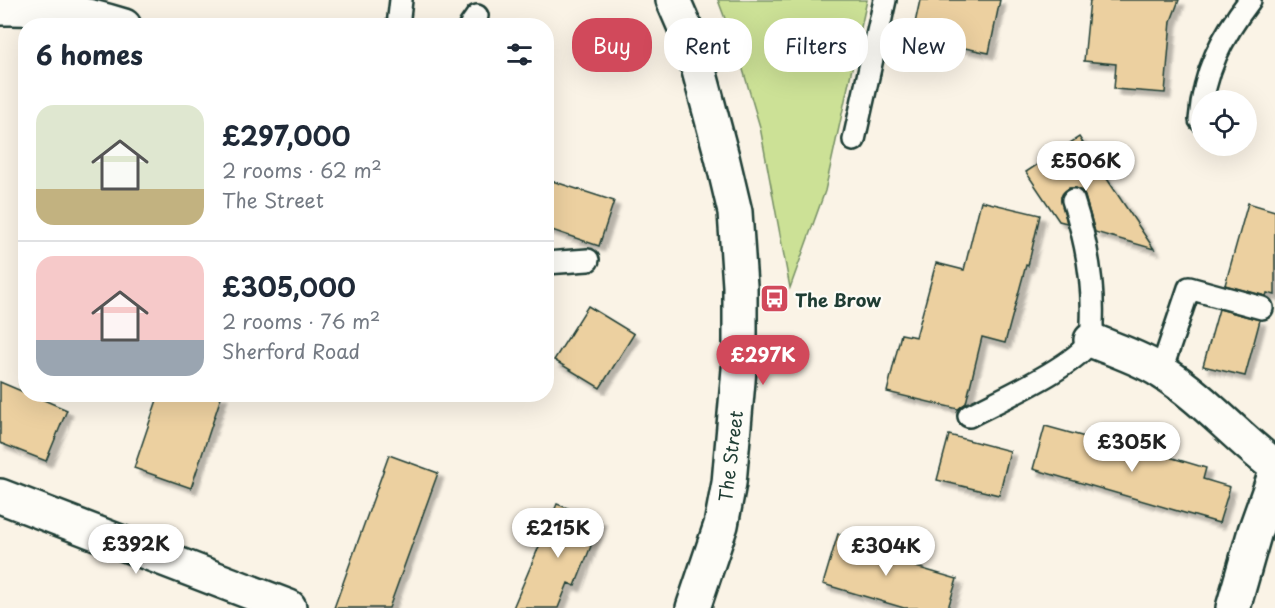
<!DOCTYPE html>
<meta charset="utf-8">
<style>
body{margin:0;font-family:"Playpen Sans",sans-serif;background:#f2f2f3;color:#1f2937;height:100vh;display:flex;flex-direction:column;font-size:22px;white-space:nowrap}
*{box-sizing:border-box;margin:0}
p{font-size:20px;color:#747a83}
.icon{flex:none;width:33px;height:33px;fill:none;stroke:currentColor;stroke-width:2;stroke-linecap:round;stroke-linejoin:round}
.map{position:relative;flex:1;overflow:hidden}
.drawer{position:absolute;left:18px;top:18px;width:536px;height:384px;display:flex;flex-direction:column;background:#fff;border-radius:24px;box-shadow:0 6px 24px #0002}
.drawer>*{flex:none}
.guide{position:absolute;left:572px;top:18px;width:570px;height:54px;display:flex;gap:12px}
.controls{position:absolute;left:1191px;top:90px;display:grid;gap:12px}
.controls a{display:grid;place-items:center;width:66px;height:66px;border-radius:50%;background:#fff;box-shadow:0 6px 24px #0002;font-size:30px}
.price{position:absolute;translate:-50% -51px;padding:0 14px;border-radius:21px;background:#fff;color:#222;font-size:20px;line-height:39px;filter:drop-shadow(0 2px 3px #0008)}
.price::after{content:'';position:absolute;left:50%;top:36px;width:18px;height:14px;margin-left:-9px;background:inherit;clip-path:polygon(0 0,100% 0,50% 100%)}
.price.on{background:#d1495b;color:#fff}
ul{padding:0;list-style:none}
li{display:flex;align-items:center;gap:18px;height:150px;padding:0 18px}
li+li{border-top:2px solid #e0e1e3}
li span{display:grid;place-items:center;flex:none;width:168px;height:120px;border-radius:18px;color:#555}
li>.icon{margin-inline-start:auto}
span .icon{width:72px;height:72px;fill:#fffc;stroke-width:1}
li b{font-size:26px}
h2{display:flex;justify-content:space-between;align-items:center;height:72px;padding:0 18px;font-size:26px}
.tag{padding:0 21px;border-radius:24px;background:#fff;box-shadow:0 6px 24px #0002;font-size:21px;line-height:54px}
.tag.on{background:#d1495b;color:#fff}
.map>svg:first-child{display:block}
.green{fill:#cce196;stroke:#768f65;stroke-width:1.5}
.building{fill:#ecd0a0;stroke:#1f3d34;stroke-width:1.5;filter:url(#shadow)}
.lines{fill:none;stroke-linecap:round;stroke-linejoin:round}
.lane-casing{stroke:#1f3d34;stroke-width:26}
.street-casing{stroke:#1f3d34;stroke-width:38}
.secondary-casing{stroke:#1f3d34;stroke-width:38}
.lane{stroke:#fdfcf7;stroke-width:21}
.street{stroke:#fdfcf7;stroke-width:33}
.secondary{stroke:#fdfcf7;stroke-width:33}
.labels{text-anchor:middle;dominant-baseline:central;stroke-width:4.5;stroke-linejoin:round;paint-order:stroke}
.poi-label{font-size:18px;font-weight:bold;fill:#1f3d34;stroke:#fdfcf7;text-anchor:start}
.street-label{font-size:18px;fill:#1f3d34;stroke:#fdfcf7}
</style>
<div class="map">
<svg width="1275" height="608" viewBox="0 0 1275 608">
<defs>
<filter id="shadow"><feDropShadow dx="5.5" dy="5.5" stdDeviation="1.5" flood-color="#0004"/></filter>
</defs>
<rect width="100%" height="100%" fill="#faf3e6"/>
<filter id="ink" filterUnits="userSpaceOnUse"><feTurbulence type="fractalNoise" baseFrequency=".0167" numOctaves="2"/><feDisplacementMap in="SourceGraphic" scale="12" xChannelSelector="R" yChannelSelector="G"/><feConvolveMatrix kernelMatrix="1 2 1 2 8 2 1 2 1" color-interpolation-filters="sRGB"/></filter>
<g filter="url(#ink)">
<!-- green -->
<path class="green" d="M718 0H867L825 191 790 288 760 127 739 56Z"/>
<!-- building -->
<path class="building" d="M920 0H1000L989 53 912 37Z
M1090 0H1179L1171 21 1165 93 1114 89 1116 64 1084 61Z
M1079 137 1154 249 1095 232 1085 196 1082 191 1076 188H1069L1061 197 1067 223 1059 221 1026 172Z
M546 179 614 201 599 246 546 228Z
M981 201 1040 215 1028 266 1026 265 1005 343 982 337 966 403 958 409 887 392 901 334 916 337 936 263 964 270Z
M1248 203 1275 211V295L1267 293 1266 296 1225 285Z
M588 306 634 334 600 388 554 360Z
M1219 309 1260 320 1245 376 1203 366Z
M0 382 26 393V394H30L67 410 46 461 0 443Z
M159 394H222L191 488 134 468Z
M1045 426 1118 446 1119 442 1206 468 1203 479 1230 487 1219 523 1033 469Z
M949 435 1010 451 999 495 937 480Z
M389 455 438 473 389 608H334Z
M557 504 601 521 575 586 568 583 558 608H513Z
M838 534 884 548 882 557 957 579 948 608H904L823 584Z"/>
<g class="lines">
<defs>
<path id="lane" d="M398 26 401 0
M470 26 477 16
M1200 120C1204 71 1221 38 1250 0
M854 140 885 0
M546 263 588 260
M1161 371 1189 288 1262 308
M969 416C997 401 1076 366 1090 341 1093 336 1092 329 1092 323 1094 281 1086 240 1073 200"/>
<path id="street" d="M0 8C48 7 79 12 124 26
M1091 340C1114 350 1141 358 1162 372 1204 398 1236 437 1275 466
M0 496 289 607
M1233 608 1255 531 1275 475"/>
<path id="secondary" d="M673 0 692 44 722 157 735 212 740 286V358L729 483 721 525 693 608"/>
</defs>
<!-- lane casing -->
<use href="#lane" class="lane-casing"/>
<!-- street casing -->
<use href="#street" class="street-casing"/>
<!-- secondary casing -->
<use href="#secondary" class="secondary-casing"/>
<!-- lane -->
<use href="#lane" class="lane"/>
<!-- street -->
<use href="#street" class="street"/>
<!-- secondary -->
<use href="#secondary" class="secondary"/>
</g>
</g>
<!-- icons -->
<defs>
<symbol id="bus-square" viewBox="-11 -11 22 22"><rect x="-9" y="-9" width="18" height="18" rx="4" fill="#d1495b" stroke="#fdfcf7"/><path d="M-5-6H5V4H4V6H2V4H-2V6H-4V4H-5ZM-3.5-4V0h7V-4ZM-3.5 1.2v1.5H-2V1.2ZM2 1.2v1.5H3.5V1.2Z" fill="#fff"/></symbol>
</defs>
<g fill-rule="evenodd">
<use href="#bus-square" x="758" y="282" width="33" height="33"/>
</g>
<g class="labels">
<!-- poi labels -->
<g class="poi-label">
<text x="795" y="299">The Brow</text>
</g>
<!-- street labels -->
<g class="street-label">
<text transform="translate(730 456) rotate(-83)">The Street</text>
</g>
</g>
</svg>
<div class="controls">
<a><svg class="icon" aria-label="locate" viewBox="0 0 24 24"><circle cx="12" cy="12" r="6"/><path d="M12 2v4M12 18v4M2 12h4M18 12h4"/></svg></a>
</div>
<b class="price" style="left:1086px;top:192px">£506K</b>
<b class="price on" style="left:763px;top:386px">£297K</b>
<b class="price" style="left:1132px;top:473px">£305K</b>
<b class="price" style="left:558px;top:559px">£215K</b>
<b class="price" style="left:136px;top:575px">£392K</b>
<b class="price" style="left:886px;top:577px">£304K</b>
<div class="guide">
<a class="tag on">Buy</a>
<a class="tag">Rent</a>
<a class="tag">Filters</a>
<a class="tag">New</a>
</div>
<section class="drawer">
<h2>6 homes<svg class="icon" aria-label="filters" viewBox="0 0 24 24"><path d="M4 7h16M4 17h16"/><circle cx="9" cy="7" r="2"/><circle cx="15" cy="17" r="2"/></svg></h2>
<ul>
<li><span style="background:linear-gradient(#dfe7d0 70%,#c2b280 0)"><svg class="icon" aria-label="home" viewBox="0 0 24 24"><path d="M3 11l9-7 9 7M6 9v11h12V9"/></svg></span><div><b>£297,000</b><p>2 rooms · 62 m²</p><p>The Street</p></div></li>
<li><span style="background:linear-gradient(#f6c9c9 70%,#9aa5b1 0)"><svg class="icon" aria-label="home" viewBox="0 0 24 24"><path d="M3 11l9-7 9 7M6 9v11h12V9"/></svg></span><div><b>£305,000</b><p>2 rooms · 76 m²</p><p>Sherford Road</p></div></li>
</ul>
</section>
</div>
